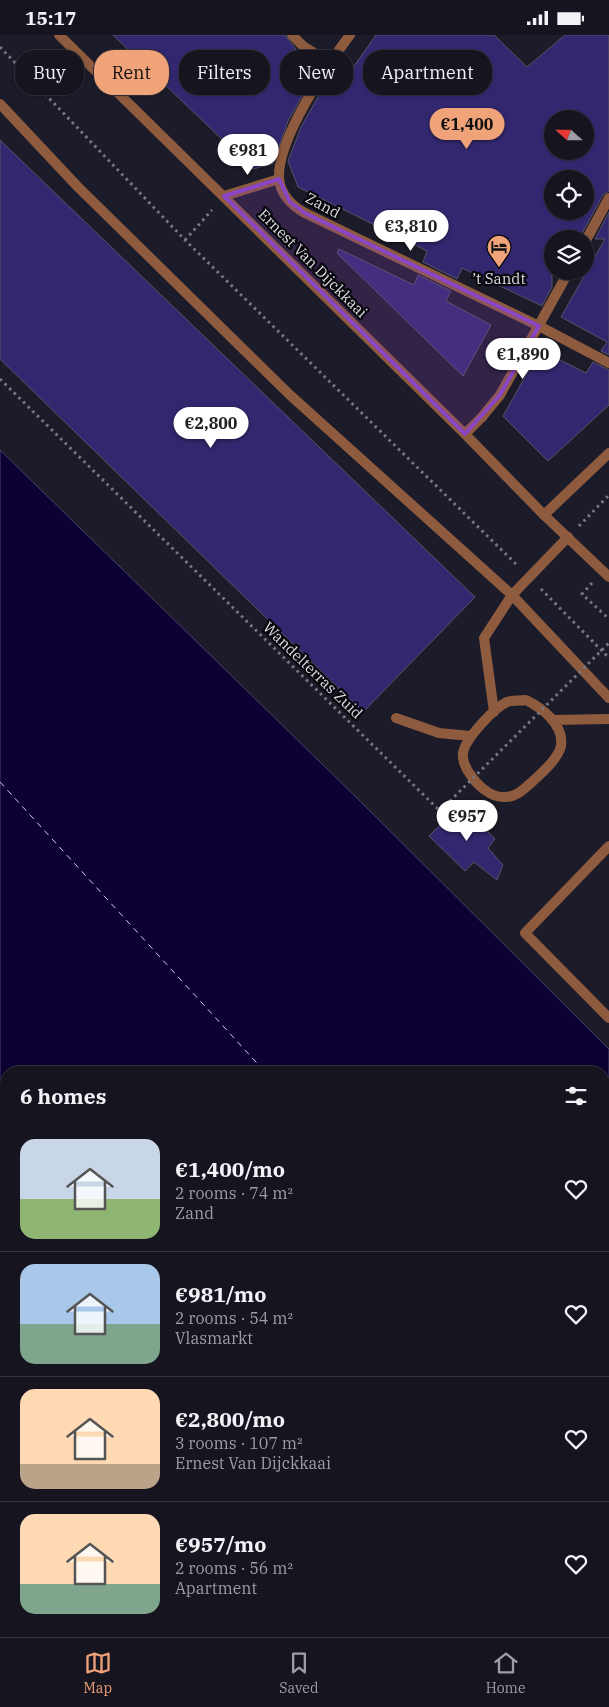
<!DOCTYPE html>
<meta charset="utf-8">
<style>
body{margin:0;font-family:"IBM Plex Serif",serif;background:#22212c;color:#f1f3f6;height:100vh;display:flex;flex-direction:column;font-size:19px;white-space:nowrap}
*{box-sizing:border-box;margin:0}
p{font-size:16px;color:#9d9ea4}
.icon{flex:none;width:28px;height:28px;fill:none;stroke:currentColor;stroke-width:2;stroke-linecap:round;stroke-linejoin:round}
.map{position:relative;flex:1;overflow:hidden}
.drawer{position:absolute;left:0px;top:1031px;width:610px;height:571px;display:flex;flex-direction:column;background:#15141f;border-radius:20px 20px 0 0;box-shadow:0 1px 4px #0004,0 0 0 1px #34333d}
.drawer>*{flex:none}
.guide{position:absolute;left:15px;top:15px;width:580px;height:45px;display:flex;gap:10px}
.needle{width:32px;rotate:291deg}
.fabs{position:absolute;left:544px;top:75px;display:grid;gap:10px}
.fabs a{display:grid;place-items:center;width:50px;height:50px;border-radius:50%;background:#15141f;box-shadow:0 1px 4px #0004,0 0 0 1px #34333d;font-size:25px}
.price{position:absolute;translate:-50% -42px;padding:0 11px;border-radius:18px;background:#fff;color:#222;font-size:16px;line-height:32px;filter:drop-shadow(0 1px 2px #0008)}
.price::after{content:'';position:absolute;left:50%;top:30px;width:15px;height:11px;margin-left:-8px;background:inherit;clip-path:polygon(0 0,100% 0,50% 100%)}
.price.current{background:#f0a279;color:#111}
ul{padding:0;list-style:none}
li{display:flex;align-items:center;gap:15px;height:125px;padding:0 20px}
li+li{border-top:1px solid #34333d}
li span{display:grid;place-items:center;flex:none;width:140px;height:100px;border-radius:15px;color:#555}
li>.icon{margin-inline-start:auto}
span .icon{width:60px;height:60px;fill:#fffc;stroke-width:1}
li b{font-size:21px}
h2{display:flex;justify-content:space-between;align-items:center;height:60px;padding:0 20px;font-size:21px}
.chip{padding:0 18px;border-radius:20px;background:#15141f;box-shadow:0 1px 4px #0004,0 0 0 1px #34333d;font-size:18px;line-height:45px}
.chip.current{background:#f0a279;color:#111}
.status{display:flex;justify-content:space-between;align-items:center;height:35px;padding:0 25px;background:#15141f;direction:ltr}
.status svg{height:14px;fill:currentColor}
.tabs{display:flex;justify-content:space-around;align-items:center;height:70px;border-top:1px solid #34333d;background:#15141f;font-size:14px;color:#9d9ea4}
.tabs a{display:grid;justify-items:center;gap:2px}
.tabs .current{color:#f0a279}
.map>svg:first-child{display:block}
.water{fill:#0d0032;stroke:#4b4268;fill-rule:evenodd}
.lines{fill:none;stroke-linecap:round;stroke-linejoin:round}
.ferry{stroke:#cacaf6;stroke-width:1;stroke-dasharray:6 5;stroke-linecap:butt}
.building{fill:#332870;stroke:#555565;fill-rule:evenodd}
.path{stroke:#787884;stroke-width:3;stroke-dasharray:2.5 4;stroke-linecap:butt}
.service{stroke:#8f5b3e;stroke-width:10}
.pedestrian{stroke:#8f5b3e;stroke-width:10}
.minor{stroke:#8f5b3e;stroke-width:10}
.tertiary{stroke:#8f5b3e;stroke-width:10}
.path-bridge{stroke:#787884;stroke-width:3;stroke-dasharray:2.5 4;stroke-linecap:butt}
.marked{fill:#8a46c5;fill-opacity:0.2;stroke:#8a46c5;stroke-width:4;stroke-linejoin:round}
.labels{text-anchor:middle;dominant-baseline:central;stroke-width:4.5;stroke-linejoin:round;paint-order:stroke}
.street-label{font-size:15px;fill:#dcdce5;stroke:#07070c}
.poi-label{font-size:15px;fill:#dcdce5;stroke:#07070c}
</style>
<div class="status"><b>15:17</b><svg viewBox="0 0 49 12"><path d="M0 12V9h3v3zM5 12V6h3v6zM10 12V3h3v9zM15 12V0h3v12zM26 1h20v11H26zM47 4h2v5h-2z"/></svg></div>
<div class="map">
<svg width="609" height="1602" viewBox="0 0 609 1602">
<rect width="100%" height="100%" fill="#1c1b29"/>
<!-- water -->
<path class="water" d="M0 415 359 765 609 1014V1602H0ZM6 1038H604V1596H6Z"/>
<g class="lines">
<!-- ferry -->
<path class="ferry" d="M0 747 266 1038
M604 1406 609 1412"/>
</g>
<!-- building -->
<path class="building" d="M113 0H285L296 14 294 16 317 35 288 86 273 129 253 134Z
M376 0H494L527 32 565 0H609V156L603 160 579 204H552V252L542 271 462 233 457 244 423 227 427 216 298 152 288 126 301 92 328 44 338 54ZM552 84H585V116H552ZM552 144H585V176H552Z
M0 105 475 562 363 677 0 324Z
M609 177V320L601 316 607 307 561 282 605 204H595Z
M339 214 414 250 418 240 451 256 446 266 491 290 463 341 337 218Z
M547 303 552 306V321L586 338 593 327 609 335V370L548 426 503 381Z
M461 769 495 804 488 813 503 830 497 845 474 827 465 836 429 801 440 790 442 783 451 778Z"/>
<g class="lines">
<!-- path -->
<path class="path" d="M0 12 185 205 517 530
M185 205 212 175
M579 491 609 460
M592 548 582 559 609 584
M541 554 609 623"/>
<!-- service -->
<path class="service" d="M0 69 78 152 290 360 512 560 609 663
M526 665C542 673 564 689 561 711 558 724 542 738 533 746 524 754 516 763 503 762 490 762 477 750 470 739 466 734 462 725 463 718 465 704 494 673 507 667 512 665 520 666 526 665Z
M494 677 484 603 512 560 568 502
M396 683 439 698 470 701
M552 685 609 684
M609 811 525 898 609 983"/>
<!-- pedestrian -->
<path class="pedestrian" d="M292 0 303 11 330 28
M539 291 609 328
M465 399 482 382
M544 480 609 418"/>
<!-- minor -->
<path class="minor" d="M350 0C327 30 277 105 279 143 280 159 292 171 305 178L539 291
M224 161 279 144
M585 207 609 163
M482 382 500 360 569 236"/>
<!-- tertiary -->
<path class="tertiary" d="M59 0 465 399 544 480 609 542"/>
<!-- path-bridge -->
<path class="path-bridge" d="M0 344 440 776 609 608"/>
</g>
<!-- marked area -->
<path class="marked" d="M279 144 290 167 305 178 539 291 500 360 465 399 224 161Z"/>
<!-- icons -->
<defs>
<symbol id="hotel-pin" viewBox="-11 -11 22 30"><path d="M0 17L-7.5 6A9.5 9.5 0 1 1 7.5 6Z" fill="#f0a279" stroke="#07070c"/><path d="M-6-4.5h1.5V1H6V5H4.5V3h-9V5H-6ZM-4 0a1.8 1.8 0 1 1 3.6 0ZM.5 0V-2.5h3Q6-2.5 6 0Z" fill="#111"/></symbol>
</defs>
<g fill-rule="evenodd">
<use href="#hotel-pin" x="485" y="198" width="28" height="38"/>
</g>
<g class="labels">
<!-- street labels -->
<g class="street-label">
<text transform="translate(323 170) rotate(28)">Zand</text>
<text transform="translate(313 228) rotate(45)">Ernest Van Dijckkaai</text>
<text transform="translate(313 635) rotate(44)">Wandelterras Zuid</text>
</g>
<!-- poi labels -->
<g class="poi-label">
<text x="499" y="243">’t Sandt</text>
</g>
</g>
</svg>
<div class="fabs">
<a><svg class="needle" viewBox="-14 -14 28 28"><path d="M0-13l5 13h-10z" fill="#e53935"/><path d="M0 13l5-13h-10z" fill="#9d9ea4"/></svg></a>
<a><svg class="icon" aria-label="locate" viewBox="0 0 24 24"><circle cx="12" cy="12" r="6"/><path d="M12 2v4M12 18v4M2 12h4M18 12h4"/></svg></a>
<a><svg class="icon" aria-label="layers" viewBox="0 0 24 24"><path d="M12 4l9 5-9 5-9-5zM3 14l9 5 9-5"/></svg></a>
</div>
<b class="price current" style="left:467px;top:115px">€1,400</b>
<b class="price" style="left:248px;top:141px">€981</b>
<b class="price" style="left:411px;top:217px">€3,810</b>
<b class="price" style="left:523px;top:345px">€1,890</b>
<b class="price" style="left:211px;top:414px">€2,800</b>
<b class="price" style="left:467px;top:807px">€957</b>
<div class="guide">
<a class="chip">Buy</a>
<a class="chip current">Rent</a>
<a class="chip">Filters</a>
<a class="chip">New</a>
<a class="chip">Apartment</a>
</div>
<section class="drawer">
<h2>6 homes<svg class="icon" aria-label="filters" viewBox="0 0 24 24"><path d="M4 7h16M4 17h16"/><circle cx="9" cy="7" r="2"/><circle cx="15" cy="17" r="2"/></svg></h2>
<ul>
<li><span style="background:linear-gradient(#c9d6e8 60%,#8fb573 0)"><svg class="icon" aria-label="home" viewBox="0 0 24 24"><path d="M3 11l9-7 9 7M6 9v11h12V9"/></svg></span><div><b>€1,400/mo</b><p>2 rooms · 74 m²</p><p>Zand</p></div><svg class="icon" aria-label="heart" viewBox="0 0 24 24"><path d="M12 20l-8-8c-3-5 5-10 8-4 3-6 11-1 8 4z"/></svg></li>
<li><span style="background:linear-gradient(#a9c7e8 60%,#7fa58c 0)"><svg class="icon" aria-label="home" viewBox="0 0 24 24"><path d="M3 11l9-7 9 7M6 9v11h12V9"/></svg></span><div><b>€981/mo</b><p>2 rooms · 54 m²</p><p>Vlasmarkt</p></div><svg class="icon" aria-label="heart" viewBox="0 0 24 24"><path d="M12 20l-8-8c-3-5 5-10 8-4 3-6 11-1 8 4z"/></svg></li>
<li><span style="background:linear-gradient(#ffd9b3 75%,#b9a48a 0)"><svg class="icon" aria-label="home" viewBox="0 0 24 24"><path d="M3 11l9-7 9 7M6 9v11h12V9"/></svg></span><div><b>€2,800/mo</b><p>3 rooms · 107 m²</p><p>Ernest Van Dijckkaai</p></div><svg class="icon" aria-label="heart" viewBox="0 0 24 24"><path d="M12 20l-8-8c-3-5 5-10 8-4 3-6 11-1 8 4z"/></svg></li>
<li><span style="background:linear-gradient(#ffd9b3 70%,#7fa58c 0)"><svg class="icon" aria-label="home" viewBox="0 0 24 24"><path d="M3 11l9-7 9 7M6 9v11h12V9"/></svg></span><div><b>€957/mo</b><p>2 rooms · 56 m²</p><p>Apartment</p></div><svg class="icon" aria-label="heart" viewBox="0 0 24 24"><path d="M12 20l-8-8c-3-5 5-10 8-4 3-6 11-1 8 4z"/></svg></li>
</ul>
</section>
</div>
<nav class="tabs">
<a class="current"><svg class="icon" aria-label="map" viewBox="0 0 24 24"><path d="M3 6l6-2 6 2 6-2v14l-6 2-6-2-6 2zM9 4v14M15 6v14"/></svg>Map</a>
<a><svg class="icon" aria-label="saved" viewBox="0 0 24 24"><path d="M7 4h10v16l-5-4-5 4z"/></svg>Saved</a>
<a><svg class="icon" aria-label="home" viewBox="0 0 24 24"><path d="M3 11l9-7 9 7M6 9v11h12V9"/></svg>Home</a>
</nav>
